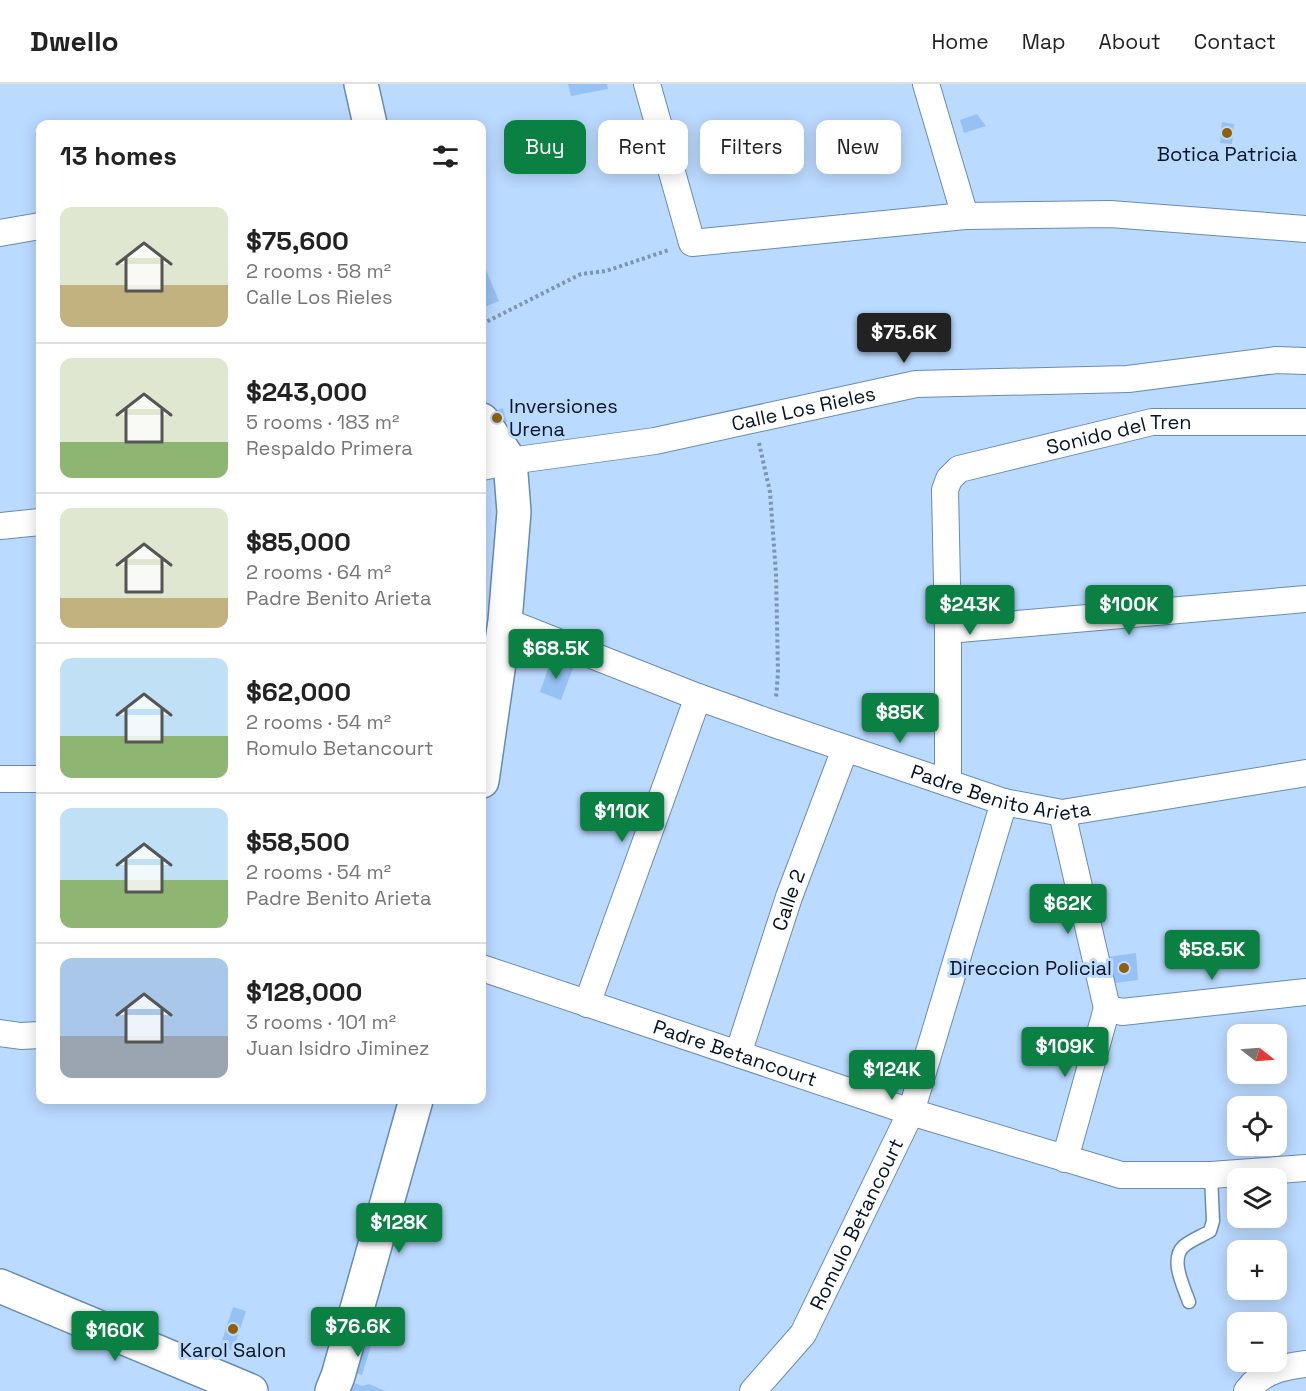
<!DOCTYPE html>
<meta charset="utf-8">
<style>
body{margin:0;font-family:"Space Grotesk",sans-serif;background:#f2f2f2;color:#222;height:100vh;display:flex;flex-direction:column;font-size:22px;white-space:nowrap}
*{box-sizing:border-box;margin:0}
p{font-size:20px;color:#767676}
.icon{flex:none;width:33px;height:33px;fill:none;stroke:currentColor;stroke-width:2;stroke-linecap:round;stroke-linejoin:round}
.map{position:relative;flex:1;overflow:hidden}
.panel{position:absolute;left:36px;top:36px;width:450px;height:984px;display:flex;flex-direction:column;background:#fff;border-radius:12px;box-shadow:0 3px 15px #0003}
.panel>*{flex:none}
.banner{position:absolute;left:504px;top:36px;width:570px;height:54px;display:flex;gap:12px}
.needle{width:39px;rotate:107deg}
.controls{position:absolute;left:1227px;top:940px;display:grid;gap:12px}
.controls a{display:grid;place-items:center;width:60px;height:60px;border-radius:12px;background:#fff;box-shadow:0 3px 15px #0003;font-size:30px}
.price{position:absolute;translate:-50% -51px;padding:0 14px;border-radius:6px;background:#0b8043;color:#fff;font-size:20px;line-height:39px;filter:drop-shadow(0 2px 3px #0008)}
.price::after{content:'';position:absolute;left:50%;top:36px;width:18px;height:14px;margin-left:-9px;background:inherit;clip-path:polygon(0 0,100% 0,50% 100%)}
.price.on{background:#222;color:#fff}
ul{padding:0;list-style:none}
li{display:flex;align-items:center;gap:18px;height:150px;padding:0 24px}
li+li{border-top:2px solid #e0e0e0}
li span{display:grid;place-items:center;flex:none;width:168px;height:120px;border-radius:12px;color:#555}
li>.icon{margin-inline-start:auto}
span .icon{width:72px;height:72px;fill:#fffc;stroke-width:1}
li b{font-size:26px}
h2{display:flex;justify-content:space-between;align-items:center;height:72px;padding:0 24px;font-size:26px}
.tag{padding:0 21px;border-radius:12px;background:#fff;box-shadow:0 3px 15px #0003;font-size:21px;line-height:54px}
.tag.on{background:#0b8043;color:#fff}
header{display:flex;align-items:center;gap:36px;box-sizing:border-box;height:84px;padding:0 30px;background:#fff;border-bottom:2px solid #e0e0e0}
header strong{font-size:28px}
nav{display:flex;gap:33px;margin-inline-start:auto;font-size:21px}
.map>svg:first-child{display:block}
.building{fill:#96c1f5}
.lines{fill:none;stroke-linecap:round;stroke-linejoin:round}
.lane-casing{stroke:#688bb6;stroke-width:15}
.street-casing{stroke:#688bb6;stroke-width:28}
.secondary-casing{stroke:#688bb6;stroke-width:36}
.path{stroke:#7b94b1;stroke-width:4;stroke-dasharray:3 3;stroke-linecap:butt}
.lane{stroke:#fff;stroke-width:12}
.street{stroke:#fff;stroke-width:26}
.secondary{stroke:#fff;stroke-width:33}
.poi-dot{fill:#8f5f0a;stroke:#bbdaff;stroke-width:2}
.labels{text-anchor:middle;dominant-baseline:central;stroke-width:6;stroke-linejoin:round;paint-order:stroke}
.poi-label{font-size:20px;fill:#061323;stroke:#bbdaff}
.street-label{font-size:20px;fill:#061323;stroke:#bbdaff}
</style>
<header>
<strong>Dwello</strong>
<nav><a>Home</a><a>Map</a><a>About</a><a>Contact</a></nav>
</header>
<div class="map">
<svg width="1306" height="1307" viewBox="0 0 1306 1307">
<rect width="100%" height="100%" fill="#bbdaff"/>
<!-- building -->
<path class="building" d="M568 0H607L608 5 571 12Z
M977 30 986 42 964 49 960 36Z
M1222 38 1234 40 1232 60 1220 59Z
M486 186 499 217 482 224V188Z
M503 324 507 338 491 344 486 330Z
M551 576 573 584 561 616 540 608Z
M1136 869 1138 896 1115 899 1107 873Z
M233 1223 246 1227 233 1267 220 1263Z
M355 1256 371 1262 362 1291 346 1286Z
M345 1295 362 1302 369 1300 385 1307H340Z"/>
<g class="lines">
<defs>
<path id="lane" d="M1189 1218C1184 1203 1169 1175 1184 1162 1191 1156 1202 1152 1210 1147L1213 1137 1211 1091"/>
<g id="street">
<path d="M647 0 692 159 965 132 1110 130 1306 145"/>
<path d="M926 0 965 132"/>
<path d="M0 149 40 142"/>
<path id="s1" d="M482 383 510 377 655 357 916 300 1128 295 1276 276 1306 277"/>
<path d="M0 442 40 438"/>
<path id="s2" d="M505 537 698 613 774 640 1004 718 1062 729 1306 689"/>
<path d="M948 546 1306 515"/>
<path d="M0 695H40"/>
<path id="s3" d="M948 699V546L945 406 949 395 959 385 1152 338H1306"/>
<path d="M1062 729 1107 924 1122 928 1306 908"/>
<path id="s4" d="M482 884 911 1028 1121 1091H1211L1306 1084"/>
<path d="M587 920 698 613"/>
<path d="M0 949 21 952 40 951"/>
<path id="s5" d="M738 970 789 813 845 665"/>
<path d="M1065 1075 1107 924"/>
<path id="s6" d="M753 1307 803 1250 911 1028 1004 718"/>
<path d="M1247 1307C1262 1287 1282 1283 1306 1280"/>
</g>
<path id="secondary" d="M361 0 370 40
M482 336 510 377 514 428 505 537 482 697
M0 1202 251 1307
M332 1307 338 1292 416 1016"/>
</defs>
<!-- lane casing -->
<use href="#lane" class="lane-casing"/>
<!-- street casing -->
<use href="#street" class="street-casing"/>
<!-- secondary casing -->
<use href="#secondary" class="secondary-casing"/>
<!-- path -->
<path class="path" d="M482 240 581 190 606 187 669 166
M759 359 770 408 776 490 778 589 776 614"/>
<!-- lane -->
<use href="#lane" class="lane"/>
<!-- street -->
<use href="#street" class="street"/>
<!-- secondary -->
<use href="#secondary" class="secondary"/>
</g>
<!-- markers -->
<g class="poi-dot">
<circle cx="1227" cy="49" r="6"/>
<circle cx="497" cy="334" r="6"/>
<circle cx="1124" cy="884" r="6"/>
<circle cx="233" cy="1245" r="6"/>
</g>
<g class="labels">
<!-- poi labels -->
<g class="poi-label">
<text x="1227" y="70">Botica Patricia</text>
<text x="509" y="322" text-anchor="start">Inversiones<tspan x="509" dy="23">Urena</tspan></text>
<text x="1112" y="884" text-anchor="end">Direccion Policial</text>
<text x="233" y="1266">Karol Salon</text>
</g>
<!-- street labels -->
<g class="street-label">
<text stroke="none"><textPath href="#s1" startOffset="327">Calle Los Rieles</textPath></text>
<text stroke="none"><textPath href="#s3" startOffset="483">Sonido del Tren</textPath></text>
<text stroke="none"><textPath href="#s2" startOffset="526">Padre Benito Arieta</textPath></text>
<text stroke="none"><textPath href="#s5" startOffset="162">Calle 2</textPath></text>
<text stroke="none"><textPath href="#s4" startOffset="267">Padre Betancourt</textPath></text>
<text stroke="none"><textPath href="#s6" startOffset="198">Romulo Betancourt</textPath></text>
</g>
</g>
</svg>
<div class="controls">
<a><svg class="needle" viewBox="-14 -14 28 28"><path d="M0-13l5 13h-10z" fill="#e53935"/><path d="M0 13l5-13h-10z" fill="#767676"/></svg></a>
<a><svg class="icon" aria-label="locate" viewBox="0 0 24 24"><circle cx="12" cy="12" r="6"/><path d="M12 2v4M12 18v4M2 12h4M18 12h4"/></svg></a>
<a><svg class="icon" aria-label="layers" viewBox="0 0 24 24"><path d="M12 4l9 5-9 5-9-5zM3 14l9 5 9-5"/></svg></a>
<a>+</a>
<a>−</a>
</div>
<b class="price on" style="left:904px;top:280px">$75.6K</b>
<b class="price" style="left:970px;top:552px">$243K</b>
<b class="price" style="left:1129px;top:552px">$100K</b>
<b class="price" style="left:556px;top:596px">$68.5K</b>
<b class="price" style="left:900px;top:660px">$85K</b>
<b class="price" style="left:622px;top:759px">$110K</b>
<b class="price" style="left:1068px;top:851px">$62K</b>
<b class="price" style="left:1212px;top:897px">$58.5K</b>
<b class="price" style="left:1065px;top:994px">$109K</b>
<b class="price" style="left:892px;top:1017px">$124K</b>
<b class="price" style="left:399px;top:1170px">$128K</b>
<b class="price" style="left:358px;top:1274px">$76.6K</b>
<b class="price" style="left:115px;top:1278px">$160K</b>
<div class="banner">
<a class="tag on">Buy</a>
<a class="tag">Rent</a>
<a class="tag">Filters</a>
<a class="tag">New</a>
</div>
<section class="panel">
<h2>13 homes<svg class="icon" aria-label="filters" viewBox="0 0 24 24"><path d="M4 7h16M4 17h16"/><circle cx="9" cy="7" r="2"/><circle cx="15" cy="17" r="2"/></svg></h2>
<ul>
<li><span style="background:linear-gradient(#dfe7d0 65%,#c2b280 0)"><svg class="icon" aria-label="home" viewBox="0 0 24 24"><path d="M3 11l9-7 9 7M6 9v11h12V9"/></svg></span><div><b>$75,600</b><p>2 rooms · 58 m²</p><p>Calle Los Rieles</p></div></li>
<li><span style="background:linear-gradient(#dfe7d0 70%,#8fb573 0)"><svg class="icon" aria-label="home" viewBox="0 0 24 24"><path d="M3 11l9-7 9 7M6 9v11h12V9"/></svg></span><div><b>$243,000</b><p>5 rooms · 183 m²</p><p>Respaldo Primera</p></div></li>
<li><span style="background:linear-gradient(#dfe7d0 75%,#c2b280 0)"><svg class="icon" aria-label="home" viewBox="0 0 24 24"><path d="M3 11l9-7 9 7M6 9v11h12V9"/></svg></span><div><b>$85,000</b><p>2 rooms · 64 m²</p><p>Padre Benito Arieta</p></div></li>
<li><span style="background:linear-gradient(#bfe0f5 65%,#8fb573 0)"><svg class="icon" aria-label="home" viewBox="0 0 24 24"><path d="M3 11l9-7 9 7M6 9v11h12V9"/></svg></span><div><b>$62,000</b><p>2 rooms · 54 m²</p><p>Romulo Betancourt</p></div></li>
<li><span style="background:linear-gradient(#bfe0f5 60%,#8fb573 0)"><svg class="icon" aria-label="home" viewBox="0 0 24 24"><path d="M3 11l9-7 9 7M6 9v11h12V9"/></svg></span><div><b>$58,500</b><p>2 rooms · 54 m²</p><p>Padre Benito Arieta</p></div></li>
<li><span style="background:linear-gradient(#a9c7e8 65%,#9aa5b1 0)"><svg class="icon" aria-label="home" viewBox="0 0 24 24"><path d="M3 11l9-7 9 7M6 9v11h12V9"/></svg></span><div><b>$128,000</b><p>3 rooms · 101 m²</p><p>Juan Isidro Jiminez</p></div></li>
</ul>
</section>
</div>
